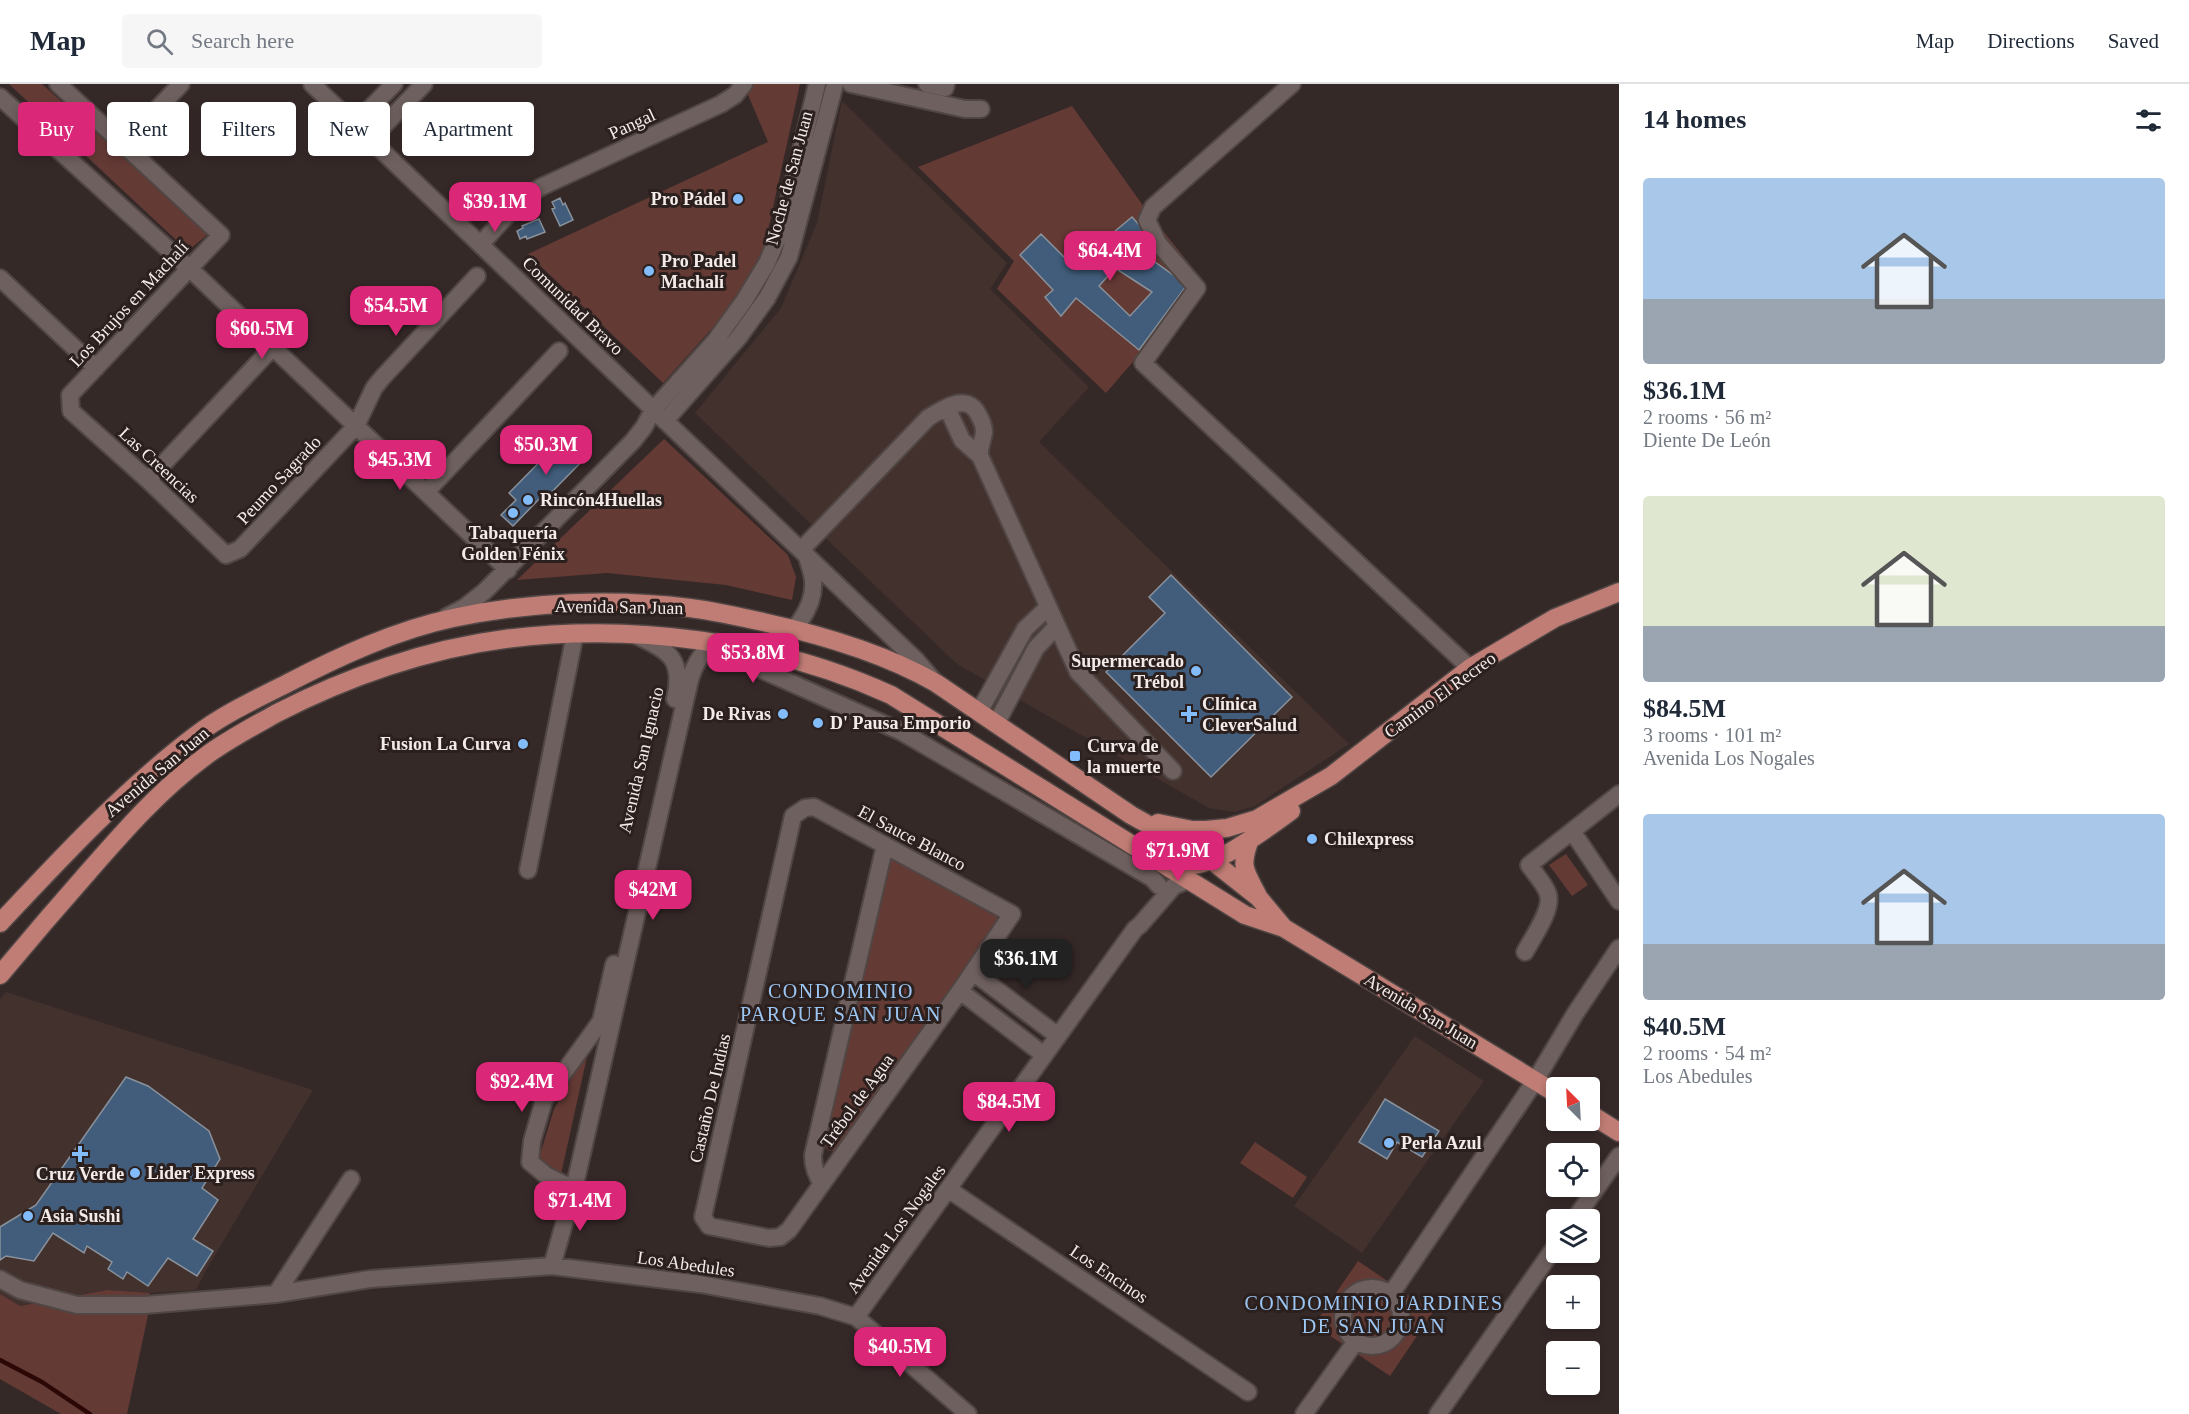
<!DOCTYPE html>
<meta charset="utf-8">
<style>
body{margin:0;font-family:Georgia,serif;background:#f6f6f7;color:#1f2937;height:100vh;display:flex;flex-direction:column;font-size:22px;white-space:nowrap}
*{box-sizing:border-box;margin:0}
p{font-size:20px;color:#747a83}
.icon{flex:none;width:33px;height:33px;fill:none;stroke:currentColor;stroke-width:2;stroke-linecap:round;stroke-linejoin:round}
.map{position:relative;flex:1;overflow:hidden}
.panel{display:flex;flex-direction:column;background:#fff;width:570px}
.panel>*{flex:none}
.banner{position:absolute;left:18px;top:18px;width:570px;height:54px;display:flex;gap:12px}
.needle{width:39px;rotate:336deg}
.controls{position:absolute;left:1546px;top:993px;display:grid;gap:12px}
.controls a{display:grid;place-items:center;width:54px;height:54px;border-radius:6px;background:#fff;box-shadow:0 3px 9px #0003;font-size:30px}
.price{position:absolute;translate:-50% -51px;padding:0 14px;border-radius:12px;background:#db2777;color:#fff;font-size:20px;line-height:39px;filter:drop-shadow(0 2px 3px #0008)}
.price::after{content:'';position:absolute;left:50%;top:36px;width:18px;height:14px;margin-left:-9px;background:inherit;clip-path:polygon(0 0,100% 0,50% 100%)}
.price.on{background:#222;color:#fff}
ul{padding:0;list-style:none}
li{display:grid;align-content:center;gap:12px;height:318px;padding:0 24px}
li span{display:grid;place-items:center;height:186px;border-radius:6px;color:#555}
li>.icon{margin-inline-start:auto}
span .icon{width:108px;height:108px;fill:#fffc;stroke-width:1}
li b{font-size:26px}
h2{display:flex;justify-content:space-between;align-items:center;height:72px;padding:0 24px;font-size:26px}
.tag{padding:0 21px;border-radius:6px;background:#fff;box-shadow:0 3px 9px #0003;font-size:21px;line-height:54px}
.tag.on{background:#db2777;color:#fff}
header{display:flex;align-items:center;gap:36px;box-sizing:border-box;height:84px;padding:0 30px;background:#fff;border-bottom:2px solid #e0e1e3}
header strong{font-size:28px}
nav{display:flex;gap:33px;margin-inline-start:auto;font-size:21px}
.search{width:420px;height:54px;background:#f6f6f7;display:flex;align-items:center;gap:15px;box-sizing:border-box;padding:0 21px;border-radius:6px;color:#747a83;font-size:22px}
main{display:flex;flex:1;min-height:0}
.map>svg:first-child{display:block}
.built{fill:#43312e}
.green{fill:#643a35}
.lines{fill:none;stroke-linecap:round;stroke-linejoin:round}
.stream{stroke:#2b0806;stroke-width:4.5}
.building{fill:#415d7b;stroke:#89919b;stroke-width:1.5;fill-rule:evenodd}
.minor-casing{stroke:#504644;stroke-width:20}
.major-casing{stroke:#504644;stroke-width:21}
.minor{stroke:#6e605e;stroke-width:16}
.major{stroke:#c07d75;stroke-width:18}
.poi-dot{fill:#83bcfb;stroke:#2b201e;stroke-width:2}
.labels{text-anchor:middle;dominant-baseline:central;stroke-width:6;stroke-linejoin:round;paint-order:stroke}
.street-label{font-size:18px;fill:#f3ebe9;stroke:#2b201e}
.poi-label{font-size:18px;font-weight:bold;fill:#f3ebe9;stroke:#2b201e;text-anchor:start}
.neighbourhood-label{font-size:20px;letter-spacing:1.5px;fill:#9cc6f4;stroke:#2b201e}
</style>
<header>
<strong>Map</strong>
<div class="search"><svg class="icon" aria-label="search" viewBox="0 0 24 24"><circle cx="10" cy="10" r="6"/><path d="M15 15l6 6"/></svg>Search here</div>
<nav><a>Map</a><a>Directions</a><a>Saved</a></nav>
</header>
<main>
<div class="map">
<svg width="1619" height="1330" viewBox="0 0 1619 1330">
<rect width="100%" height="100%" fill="#352928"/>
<!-- built -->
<path class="built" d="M842 17 1007 179 990 205 1089 303 1039 358 1349 660 1255 722 1235 728 1209 724 957 580 695 329 781 224 817 139Z
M6 908 313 1006 209 1181 196 1206 150 1209 107 1206 20 1222 0 1210V915Z
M1415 952 1484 997 1362 1169 1294 1122Z"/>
<!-- green -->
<path class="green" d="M9 0H42L208 150 188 167Z
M750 0H800L765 160 744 204 716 240 663 299 528 170 768 58 746 6Z
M1072 22 1144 123 1203 197 1106 309 997 205 1014 177 918 83Z
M664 355 788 471 796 493 792 516 726 501 607 489 517 496Z
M1566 770 1588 801 1572 812 1549 781Z
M889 771 997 831V839L834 1067H830L826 1064V1057L885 779Z
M589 964 561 1090 539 1074 554 1025Z
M1255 1058 1307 1093 1293 1114 1240 1079Z
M1358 1177 1433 1228 1390 1292 1314 1241Z
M107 1206 150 1209 148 1231 127 1330H61L0 1295V1210L20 1222Z"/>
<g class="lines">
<!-- stream -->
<path class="stream" d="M0 1276 42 1298 90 1330"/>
</g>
<!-- building -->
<path class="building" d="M560 114 563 121 565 119 573 136 560 142 552 125 555 124 552 118Z
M1132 133 1151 154 1137 165 1187 201 1139 266 1076 214 1061 232 1045 213 1053 206 1020 171 1041 150 1073 182ZM1115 184 1152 208 1130 232 1099 202Z
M539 135 545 148 527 155 526 152 520 155 517 147 523 144 522 142Z
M570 347 591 368 542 418 539 415 513 442 501 431 516 416 509 409Z
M1171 491 1292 613 1211 693 1106 588 1165 529 1149 513Z
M126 993 148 1002 209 1047 220 1075 202 1104 218 1116 193 1155 213 1167 197 1192 168 1174 148 1202 127 1188 123 1195 108 1185 112 1178 87 1162 84 1169 53 1149 34 1177 6 1172 0 1176V1143L36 1121Z
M1385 1015 1439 1047 1422 1073 1397 1058 1387 1075 1359 1058Z"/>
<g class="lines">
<defs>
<path id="minor" d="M58 0 221 151 70 311 71 327 148 396 226 471 240 465 356 342 374 304 382 294 477 192
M312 0 916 576 934 597
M851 0 965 25H981
M927 0 945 4 946 0
M1292 0 1153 123 1147 136 1158 159 1197 204 1143 279 1470 584
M0 13 190 185 508 486
M355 40 394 0
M371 55 424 0
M124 60 181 0
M481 160C500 139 517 118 541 103L721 20 735 11 744 0
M0 194 96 284
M940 327 949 328 962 356 980 372
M665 337 739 253 767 214 789 173 835 0
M148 396 273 263
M426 408 559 267
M801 466 928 334C942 325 967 308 978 330 981 335 984 342 984 348 983 357 979 363 980 372L1078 588 1173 687
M446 533 465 523 485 507 633 357 644 343 653 326 715 257 744 217 767 179 783 141 817 0
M637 552C670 567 684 576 675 615
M750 566 762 586 902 648 1152 794 1159 802
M769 570C790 553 816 525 813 496 812 488 809 480 807 473
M979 628 1025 545 1048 523
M996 640 1036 564 1057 542
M814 723 1012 830 960 907 789 1146 780 1153 769 1154 709 1142 703 1133 793 732 805 724Z
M1572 747 1619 817
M528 786 575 550
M1525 868C1533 853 1553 825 1548 810 1545 800 1535 790 1529 781L1619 710
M973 888 1058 952
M960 907 1044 971
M822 1099C815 1090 813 1082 813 1071L885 761
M574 1105 547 1092 530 1078 532 1057 544 1016 601 937 614 880
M948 1105 1248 1308
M1574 1136 1619 1072
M552 1182 574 1105 689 600C693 582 700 572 712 559
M0 1195 20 1206 77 1221H145L276 1210 370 1195 552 1182 700 1200 820 1222 856 1233 968 1330
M1343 1233a29 29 0 1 1 58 0a29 29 0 1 1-58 0Z
M276 1210 351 1095
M1391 1210 1535 997 1575 930 1619 864
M856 1233 1135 845 1140 841 1174 802 1188 796
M1304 1330 1356 1257
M1438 1330 1557 1160"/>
<path id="major" d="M1158 739 1192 746H1206L1227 744 1257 735 1331 692 1470 584 1555 534 1619 508
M1249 758C1240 783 1245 787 1257 810
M1164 775C1171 777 1180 781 1187 781 1218 783 1267 744 1291 727
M0 839C59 776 126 704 195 652 222 631 256 615 286 600 338 573 396 546 453 534 529 518 613 514 690 524 715 527 739 533 763 538 822 551 884 569 936 599L1131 731 1211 776 1259 814 1284 844
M0 891C30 855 60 820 90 786 125 746 160 706 203 674 225 657 252 643 277 629 347 593 427 565 505 555 633 539 773 557 891 611L1245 831 1284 844 1557 1010
M1590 1030 1619 1048"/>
</defs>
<!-- minor casing -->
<use href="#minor" class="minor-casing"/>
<!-- major casing -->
<use href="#major" class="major-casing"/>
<!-- minor -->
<use href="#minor" class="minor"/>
<!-- major -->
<use href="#major" class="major"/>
</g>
<!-- markers -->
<g class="poi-dot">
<circle cx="738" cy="115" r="6"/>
<circle cx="649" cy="187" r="6"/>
<circle cx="528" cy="416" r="6"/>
<circle cx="513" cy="429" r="6"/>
<circle cx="1196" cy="587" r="6"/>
<circle cx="783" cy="630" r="6"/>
<path d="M1186 621h6v6h6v6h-6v6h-6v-6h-6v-6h6z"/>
<circle cx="818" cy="639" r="6"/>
<circle cx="523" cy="660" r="6"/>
<rect x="1069" y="666" width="12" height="12" rx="3"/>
<circle cx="1312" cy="755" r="6"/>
<circle cx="1389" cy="1059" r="6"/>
<path d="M77 1061h6v6h6v6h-6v6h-6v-6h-6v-6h6z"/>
<circle cx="135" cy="1089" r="6"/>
<circle cx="28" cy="1132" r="6"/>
</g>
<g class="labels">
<!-- street labels -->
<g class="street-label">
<text transform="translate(632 40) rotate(-25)">Pangal</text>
<text transform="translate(789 94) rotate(-75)">Noche de San Juan</text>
<text transform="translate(129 220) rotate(-47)">Los Brujos en Machalí</text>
<text transform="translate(573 222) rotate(44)">Comunidad Bravo</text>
<text transform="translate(159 381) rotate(43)">Las Creencias</text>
<text transform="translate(279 396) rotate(-47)">Peumo Sagrado</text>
<text transform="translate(619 523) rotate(1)">Avenida San Juan</text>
<text transform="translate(1440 611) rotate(-36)">Camino El Recreo</text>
<text transform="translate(641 676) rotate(-77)">Avenida San Ignacio</text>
<text transform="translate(157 688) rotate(-40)">Avenida San Juan</text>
<text transform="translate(912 754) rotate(28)">El Sauce Blanco</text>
<text transform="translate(1421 927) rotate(31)">Avenida San Juan</text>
<text transform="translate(710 1014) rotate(-77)">Castaño De Indias</text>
<text transform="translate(857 1017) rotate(-54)">Trébol de Agua</text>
<text transform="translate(896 1145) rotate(-54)">Avenida Los Nogales</text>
<text transform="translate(686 1180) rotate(8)">Los Abedules</text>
<text transform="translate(1109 1190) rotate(34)">Los Encinos</text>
</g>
<!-- poi labels -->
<g class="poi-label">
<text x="726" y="115" text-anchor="end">Pro Pádel</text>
<text x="661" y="177">Pro Padel<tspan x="661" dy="21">Machalí</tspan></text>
<text x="540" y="416">Rincón4Huellas</text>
<text x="513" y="449" text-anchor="middle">Tabaquería<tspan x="513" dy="21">Golden Fénix</tspan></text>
<text x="1184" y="577" text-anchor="end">Supermercado<tspan x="1184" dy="21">Trébol</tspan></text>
<text x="1202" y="620">Clínica<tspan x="1202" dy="21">CleverSalud</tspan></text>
<text x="771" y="630" text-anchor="end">De Rivas</text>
<text x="830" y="639">D' Pausa Emporio</text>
<text x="511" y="660" text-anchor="end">Fusion La Curva</text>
<text x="1087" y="662">Curva de<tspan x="1087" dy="21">la muerte</tspan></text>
<text x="1324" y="755">Chilexpress</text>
<text x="1401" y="1059">Perla Azul</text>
<text x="147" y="1089">Lider Express</text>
<text x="80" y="1090" text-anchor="middle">Cruz Verde</text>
<text x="40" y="1132">Asia Sushi</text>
</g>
<!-- neighbourhood labels -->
<g class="neighbourhood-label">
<text x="841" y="907">CONDOMINIO<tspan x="841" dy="23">PARQUE SAN JUAN</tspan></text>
<text x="1374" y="1219">CONDOMINIO JARDINES<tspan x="1374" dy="23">DE SAN JUAN</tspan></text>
</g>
</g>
</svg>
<div class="controls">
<a><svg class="needle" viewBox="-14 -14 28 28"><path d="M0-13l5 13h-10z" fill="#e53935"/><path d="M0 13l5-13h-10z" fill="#747a83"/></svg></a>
<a><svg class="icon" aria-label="locate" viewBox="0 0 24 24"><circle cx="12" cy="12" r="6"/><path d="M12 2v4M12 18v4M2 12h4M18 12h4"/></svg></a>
<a><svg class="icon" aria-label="layers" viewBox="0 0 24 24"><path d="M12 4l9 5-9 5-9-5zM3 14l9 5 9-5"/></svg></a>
<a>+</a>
<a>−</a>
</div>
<b class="price" style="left:495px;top:149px">$39.1M</b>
<b class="price" style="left:1110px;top:198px">$64.4M</b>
<b class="price" style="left:396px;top:253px">$54.5M</b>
<b class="price" style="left:262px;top:276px">$60.5M</b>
<b class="price" style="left:546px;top:392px">$50.3M</b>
<b class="price" style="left:400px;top:407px">$45.3M</b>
<b class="price" style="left:753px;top:600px">$53.8M</b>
<b class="price" style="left:1178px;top:798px">$71.9M</b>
<b class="price" style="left:653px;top:837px">$42M</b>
<b class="price on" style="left:1026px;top:906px">$36.1M</b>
<b class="price" style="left:522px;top:1029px">$92.4M</b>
<b class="price" style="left:1009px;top:1049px">$84.5M</b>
<b class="price" style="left:580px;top:1148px">$71.4M</b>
<b class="price" style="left:900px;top:1294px">$40.5M</b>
<div class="banner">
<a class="tag on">Buy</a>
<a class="tag">Rent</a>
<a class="tag">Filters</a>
<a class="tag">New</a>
<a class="tag">Apartment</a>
</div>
</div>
<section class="panel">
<h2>14 homes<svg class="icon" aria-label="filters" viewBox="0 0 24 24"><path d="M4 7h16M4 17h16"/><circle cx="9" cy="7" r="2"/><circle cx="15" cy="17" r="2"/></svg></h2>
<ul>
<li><span style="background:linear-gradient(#a9c7e8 65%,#9aa5b1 0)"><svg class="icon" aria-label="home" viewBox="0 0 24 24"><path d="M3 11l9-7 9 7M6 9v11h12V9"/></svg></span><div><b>$36.1M</b><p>2 rooms · 56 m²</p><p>Diente De León</p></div></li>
<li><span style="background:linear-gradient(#dfe7d0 70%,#9aa5b1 0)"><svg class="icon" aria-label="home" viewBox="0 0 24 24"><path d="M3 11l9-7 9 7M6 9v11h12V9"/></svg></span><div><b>$84.5M</b><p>3 rooms · 101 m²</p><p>Avenida Los Nogales</p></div></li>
<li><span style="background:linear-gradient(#a9c7e8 70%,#9aa5b1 0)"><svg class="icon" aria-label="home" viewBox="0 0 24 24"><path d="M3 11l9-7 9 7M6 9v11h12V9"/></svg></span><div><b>$40.5M</b><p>2 rooms · 54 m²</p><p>Los Abedules</p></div></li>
</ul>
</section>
</main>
